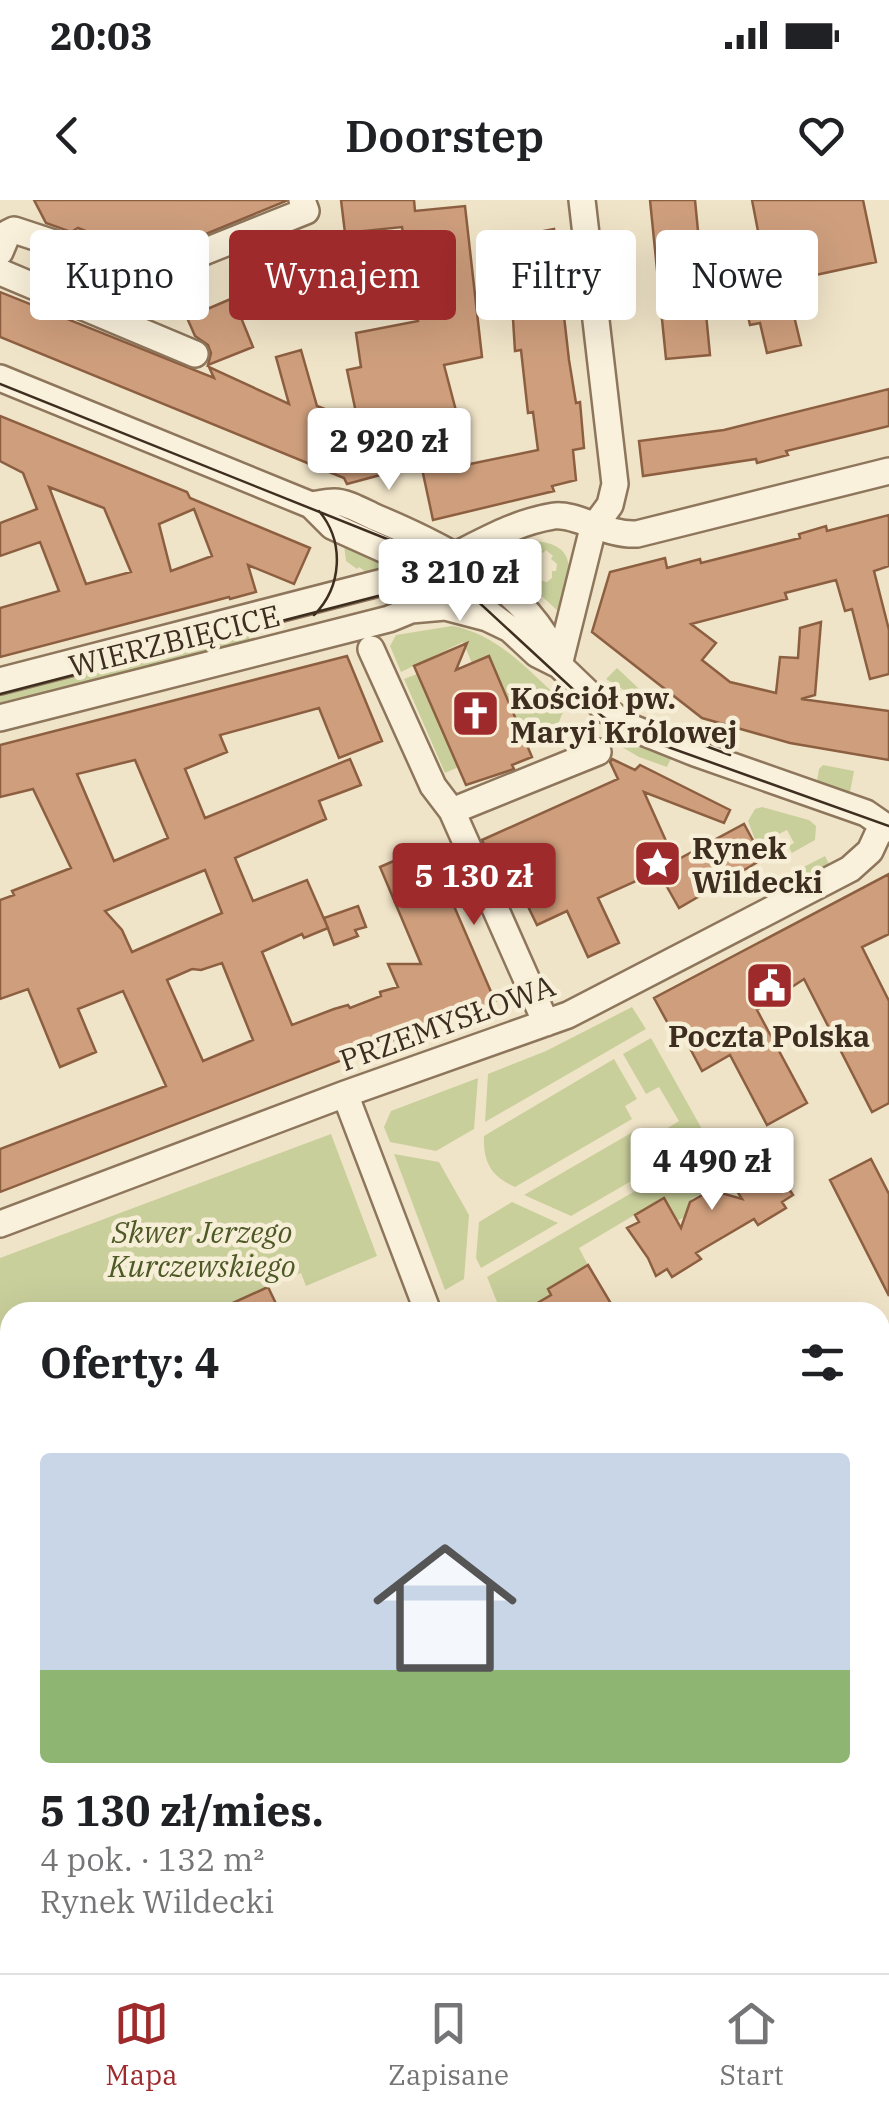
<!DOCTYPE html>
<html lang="pl">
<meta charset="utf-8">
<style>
body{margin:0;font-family:"IBM Plex Serif",serif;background:#f6f6f6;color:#202124;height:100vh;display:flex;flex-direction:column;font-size:38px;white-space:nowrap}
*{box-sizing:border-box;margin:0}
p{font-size:32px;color:#757577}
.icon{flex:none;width:55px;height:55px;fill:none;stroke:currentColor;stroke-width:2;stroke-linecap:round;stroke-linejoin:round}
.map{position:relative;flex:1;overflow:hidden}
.details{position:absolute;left:0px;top:1102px;width:890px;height:672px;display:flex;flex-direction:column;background:#fff;border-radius:30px 30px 0 0;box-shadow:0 10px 40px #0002}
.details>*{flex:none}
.guide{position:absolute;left:30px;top:30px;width:830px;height:90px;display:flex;gap:20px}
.price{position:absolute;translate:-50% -85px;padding:0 22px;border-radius:10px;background:#fff;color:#222;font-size:32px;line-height:65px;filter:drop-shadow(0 2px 5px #0008)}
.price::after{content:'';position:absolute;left:50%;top:60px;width:30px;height:22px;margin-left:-15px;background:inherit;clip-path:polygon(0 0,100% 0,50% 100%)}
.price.active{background:#9e2a2b;color:#fff}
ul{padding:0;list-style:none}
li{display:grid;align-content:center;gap:20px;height:530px;padding:0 40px}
li span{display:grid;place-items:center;height:310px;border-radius:10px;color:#555}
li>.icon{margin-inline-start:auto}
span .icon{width:180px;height:180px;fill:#fffc;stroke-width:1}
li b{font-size:42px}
h2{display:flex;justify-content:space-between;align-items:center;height:120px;padding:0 40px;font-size:42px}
.tag{padding:0 35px;border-radius:10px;background:#fff;box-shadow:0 10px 40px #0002;font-size:35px;line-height:90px}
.tag.active{background:#9e2a2b;color:#fff}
.status{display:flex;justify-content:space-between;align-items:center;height:70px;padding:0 50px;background:#fff;direction:ltr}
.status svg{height:28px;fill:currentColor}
header{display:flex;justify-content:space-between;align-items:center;height:130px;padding:0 40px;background:#fff;font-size:45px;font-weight:600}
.dock{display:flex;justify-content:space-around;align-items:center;height:140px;border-top:2px solid #e0e0e0;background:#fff;font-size:28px;color:#757577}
.dock a{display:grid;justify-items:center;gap:5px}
.dock .active{color:#9e2a2b}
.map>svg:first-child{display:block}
.green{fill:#c9cf9b}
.building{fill:#cf9f7d;stroke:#8d5f41;stroke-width:2.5;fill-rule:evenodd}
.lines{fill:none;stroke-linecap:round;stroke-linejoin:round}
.minor-casing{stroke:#8d765c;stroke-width:30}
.minor{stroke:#faf1dc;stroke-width:25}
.tram{stroke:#3d2e20;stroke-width:2.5}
.labels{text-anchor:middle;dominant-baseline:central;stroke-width:9;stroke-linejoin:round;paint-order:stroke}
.street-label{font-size:30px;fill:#3d2e20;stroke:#f7eed8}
.poi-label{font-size:30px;font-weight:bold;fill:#3d2e20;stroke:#f7eed8;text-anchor:start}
.park-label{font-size:30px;font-style:italic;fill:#4d5a26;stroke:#f7eed8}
</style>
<div class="status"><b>20:03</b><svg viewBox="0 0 49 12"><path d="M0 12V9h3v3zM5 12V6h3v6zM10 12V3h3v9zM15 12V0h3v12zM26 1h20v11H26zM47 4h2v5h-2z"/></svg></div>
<header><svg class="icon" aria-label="back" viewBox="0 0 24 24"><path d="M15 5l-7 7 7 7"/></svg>Doorstep<svg class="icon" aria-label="heart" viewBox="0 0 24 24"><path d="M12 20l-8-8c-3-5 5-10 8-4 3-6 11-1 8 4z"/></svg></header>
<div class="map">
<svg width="889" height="1773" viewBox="0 0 889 1773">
<rect width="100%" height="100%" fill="#f0e4c8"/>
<!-- green -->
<path class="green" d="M529 341C580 341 573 375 559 412L534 389 538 380 547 382 552 378V371H556L557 364 551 359 553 356 546 350 543 353 537 349 530 351 531 355 523 360V367L530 376 525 380 492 349Z
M344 345 378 359 381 371 365 375 366 372 359 367 357 369 346 361Z
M452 426C497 434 526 468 559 498L564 509 559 522 521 539 512 511 472 463 463 442 401 472 390 446 396 435Z
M247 427 251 445 0 509V490Z
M617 468 651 500 624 490 606 479Z
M417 474 461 566 445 573 404 479Z
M619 535 672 556 667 567 639 557 615 543Z
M823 565 854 571 850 592 817 581 819 569Z
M762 607 809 620 816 626 815 640 792 653 788 646 794 643 787 630 757 645 748 621 755 609Z
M825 656 829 664 788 685 784 677Z
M632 807 646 829 485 922 488 874 546 851Z
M651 838 735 988 715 999 709 989 691 999 697 1010 677 1021 663 998 579 1048 588 1065 548 1089 551 1095 522 1112H501L487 1077 685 962 666 929 679 921 659 887 646 894 623 854Z
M614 859 637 899 625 906 632 919 515 987C491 976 483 962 484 936Z
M478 878 474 929 436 951 390 942 384 927 391 911Z
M638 929 645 941 657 934 671 958 571 1016 524 995Z
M331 934 377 1056 306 1086 301 1073 209 1112H10V1178L0 1159V1058Z
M394 954 439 962 469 1015 464 1079 445 1090Z
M512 1002 558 1023 481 1068 476 1058 479 1022Z
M255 1765H303L320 1773H255Z"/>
<!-- building -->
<path class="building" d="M34 0H286V1L167 50 162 38 118 47 99 41 96 35 78 28 71 32 46 23Z
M341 0H414L415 11 465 6 482 157 444 165 470 264 538 250 533 212 528 213 521 150 515 151 508 38 554 29 569 160 576 203 580 202 584 248 573 250 576 280 552 286 554 291 433 320 421 264 347 284 344 278 0 137V92L214 178 209 167 289 204 276 157 301 150 317 206 358 222 347 170 361 167 356 133 418 121 402 27 345 33Z
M650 0H695L710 155 666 159Z
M752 0H863L876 62 797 79 805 113 794 116 801 145 767 153 760 123 750 125 730 37 758 31Z
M195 87 205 110 233 98 253 147 208 165 211 153 208 145 195 136 177 95Z
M889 189V226L786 251 788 255 757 263 756 259 643 276 639 241 724 230Z
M0 216 187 292 190 298 310 348 294 384 248 365 256 392 230 399 229 397 0 457V408L59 391 40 342 0 356V323L37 309 23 273 0 261ZM49 287 104 308 131 372 86 384ZM194 309 212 356 171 371 159 324Z
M889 315V366L874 371 889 430V474L870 479 852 409 845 411 836 380 785 393 787 399 691 424 716 443 702 460 730 482 776 493 780 457 798 458 800 428 821 422 815 495 801 499 889 511V560L790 543 702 518 592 432 610 372 665 358 667 368 700 359 701 363 800 338 799 334 826 326 827 331Z
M467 443 456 470 489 456 532 557 512 565 514 569 466 585 414 466Z
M347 456 382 541 339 558 319 508 220 535 227 552 185 569 205 618 350 559 361 585 319 601 326 619 235 658 253 701 307 680 328 728 304 738 302 734 262 752 292 825 334 809 348 805 350 808 381 796 380 792 398 787 388 764H421L380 667 428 646 495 801 0 992V949L166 886 123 791 78 809 96 852 60 867 28 789 0 799V700L14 695 12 691 71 668 33 589 0 597V545ZM135 560 168 638 114 661 77 574ZM205 670 222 713 132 752 122 730 105 711ZM222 763 253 840 203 861 167 780 192 769 201 770Z
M612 559 635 570 640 565 730 610 724 623 644 592 675 661 744 624 763 659 679 708 658 671 598 698 619 743 588 757 567 711 537 725 521 692 508 698 482 640 618 579 610 562Z
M889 674V734L862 747 889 801V903L872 912 804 779 757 810 807 903 767 925 730 855 702 871 684 837 677 840 654 798Z
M358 706 366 727 355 730 358 736 334 745 324 718Z
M756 943 768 952 772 964 793 995 782 1002 786 1008 758 1025 754 1019 696 1053 701 1059 672 1077 667 1069 656 1076 648 1058 627 1028 639 1022 635 1015 664 998 681 1028 690 1002 711 990 742 999 720 964Z
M871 959 889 994V1096L830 980Z
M588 1065 616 1112H522L551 1095 548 1089Z
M268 1087 280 1112H213Z"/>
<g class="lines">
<defs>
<path id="minor" d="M0 52 8 33 14 30 157 77
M176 63 306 11 302 0
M0 72 195 154
M0 178 311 305 332 326 432 371 510 429
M311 305C318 304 327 302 334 302 348 302 365 313 377 318 446 347 533 390 559 465
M411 410 445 407 487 418 510 429 537 454 559 465 607 511 630 527 695 553 866 613 889 629
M371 449 433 586 452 611 546 823
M559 465 593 328 610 305 615 284 582 0
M0 481 410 375C458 359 502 324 554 316 576 313 607 336 637 334L889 271
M0 518 389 419 411 410 422 399
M452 611 598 552
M345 894 428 1112
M0 1024 345 894 568 815 850 669 870 651 882 625
M0 1220 10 1239
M880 1411 889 1406
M0 1502 10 1505
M582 1765 599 1773"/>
</defs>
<!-- minor casing -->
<use href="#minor" class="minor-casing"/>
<!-- minor -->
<use href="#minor" class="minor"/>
<!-- tram -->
<path class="tram" d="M0 184 407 347 446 372 602 516 626 532 889 626
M314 415C342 387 345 342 319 311
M0 494 405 389 435 386 465 390
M665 531 730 555"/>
</g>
<!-- icons -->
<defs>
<symbol id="church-square" viewBox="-11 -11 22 22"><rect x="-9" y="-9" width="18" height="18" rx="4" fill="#9e2a2b" stroke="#f7eed8"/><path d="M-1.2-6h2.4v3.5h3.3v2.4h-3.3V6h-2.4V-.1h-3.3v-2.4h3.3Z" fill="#fff"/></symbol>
<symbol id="sight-square" viewBox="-11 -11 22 22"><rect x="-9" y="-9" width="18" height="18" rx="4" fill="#9e2a2b" stroke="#f7eed8"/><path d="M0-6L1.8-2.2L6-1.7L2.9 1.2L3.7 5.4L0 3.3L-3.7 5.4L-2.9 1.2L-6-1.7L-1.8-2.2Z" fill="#fff"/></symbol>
<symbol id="civic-square" viewBox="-11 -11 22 22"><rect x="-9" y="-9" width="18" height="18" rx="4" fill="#9e2a2b" stroke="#f7eed8"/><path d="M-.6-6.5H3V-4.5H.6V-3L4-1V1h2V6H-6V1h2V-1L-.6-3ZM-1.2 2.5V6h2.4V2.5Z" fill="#fff"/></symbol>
</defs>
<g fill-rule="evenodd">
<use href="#church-square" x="448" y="486" width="55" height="55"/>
<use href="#sight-square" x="630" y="636" width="55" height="55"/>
<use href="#civic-square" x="742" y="758" width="55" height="55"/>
</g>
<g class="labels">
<!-- street labels -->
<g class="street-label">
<text transform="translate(174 440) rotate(-14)">WIERZBIĘCICE</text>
<text transform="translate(447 822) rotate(-20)">PRZEMYSŁOWA</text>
</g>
<!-- poi labels -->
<g class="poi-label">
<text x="510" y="497">Kościół pw.<tspan x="510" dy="34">Maryi Królowej</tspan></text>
<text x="692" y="647">Rynek<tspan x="692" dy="34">Wildecki</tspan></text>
<text x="769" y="835" text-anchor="middle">Poczta Polska</text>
</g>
<!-- park labels -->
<g class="park-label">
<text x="202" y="1031">Skwer Jerzego<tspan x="202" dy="34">Kurczewskiego</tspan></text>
</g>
</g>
</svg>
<b class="price" style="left:389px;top:293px">2 920 zł</b>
<b class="price" style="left:460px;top:424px">3 210 zł</b>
<b class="price active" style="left:474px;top:728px">5 130 zł</b>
<b class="price" style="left:712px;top:1013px">4 490 zł</b>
<div class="guide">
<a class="tag">Kupno</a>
<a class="tag active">Wynajem</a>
<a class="tag">Filtry</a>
<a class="tag">Nowe</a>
</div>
<section class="details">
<h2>Oferty: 4<svg class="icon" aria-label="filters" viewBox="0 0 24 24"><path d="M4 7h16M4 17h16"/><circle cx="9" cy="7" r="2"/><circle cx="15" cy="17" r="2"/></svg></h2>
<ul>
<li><span style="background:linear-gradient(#c9d6e8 70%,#8fb573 0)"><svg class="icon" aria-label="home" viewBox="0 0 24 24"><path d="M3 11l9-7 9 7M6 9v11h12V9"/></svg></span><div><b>5 130 zł/mies.</b><p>4 pok. · 132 m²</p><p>Rynek Wildecki</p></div></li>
</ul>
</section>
</div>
<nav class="dock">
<a class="active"><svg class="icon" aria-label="map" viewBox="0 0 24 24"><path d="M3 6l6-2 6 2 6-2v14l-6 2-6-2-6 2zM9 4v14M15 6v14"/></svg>Mapa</a>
<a><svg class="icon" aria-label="saved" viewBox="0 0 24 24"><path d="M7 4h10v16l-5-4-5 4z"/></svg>Zapisane</a>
<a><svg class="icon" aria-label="home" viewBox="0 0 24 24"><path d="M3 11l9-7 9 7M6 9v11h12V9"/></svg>Start</a>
</nav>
